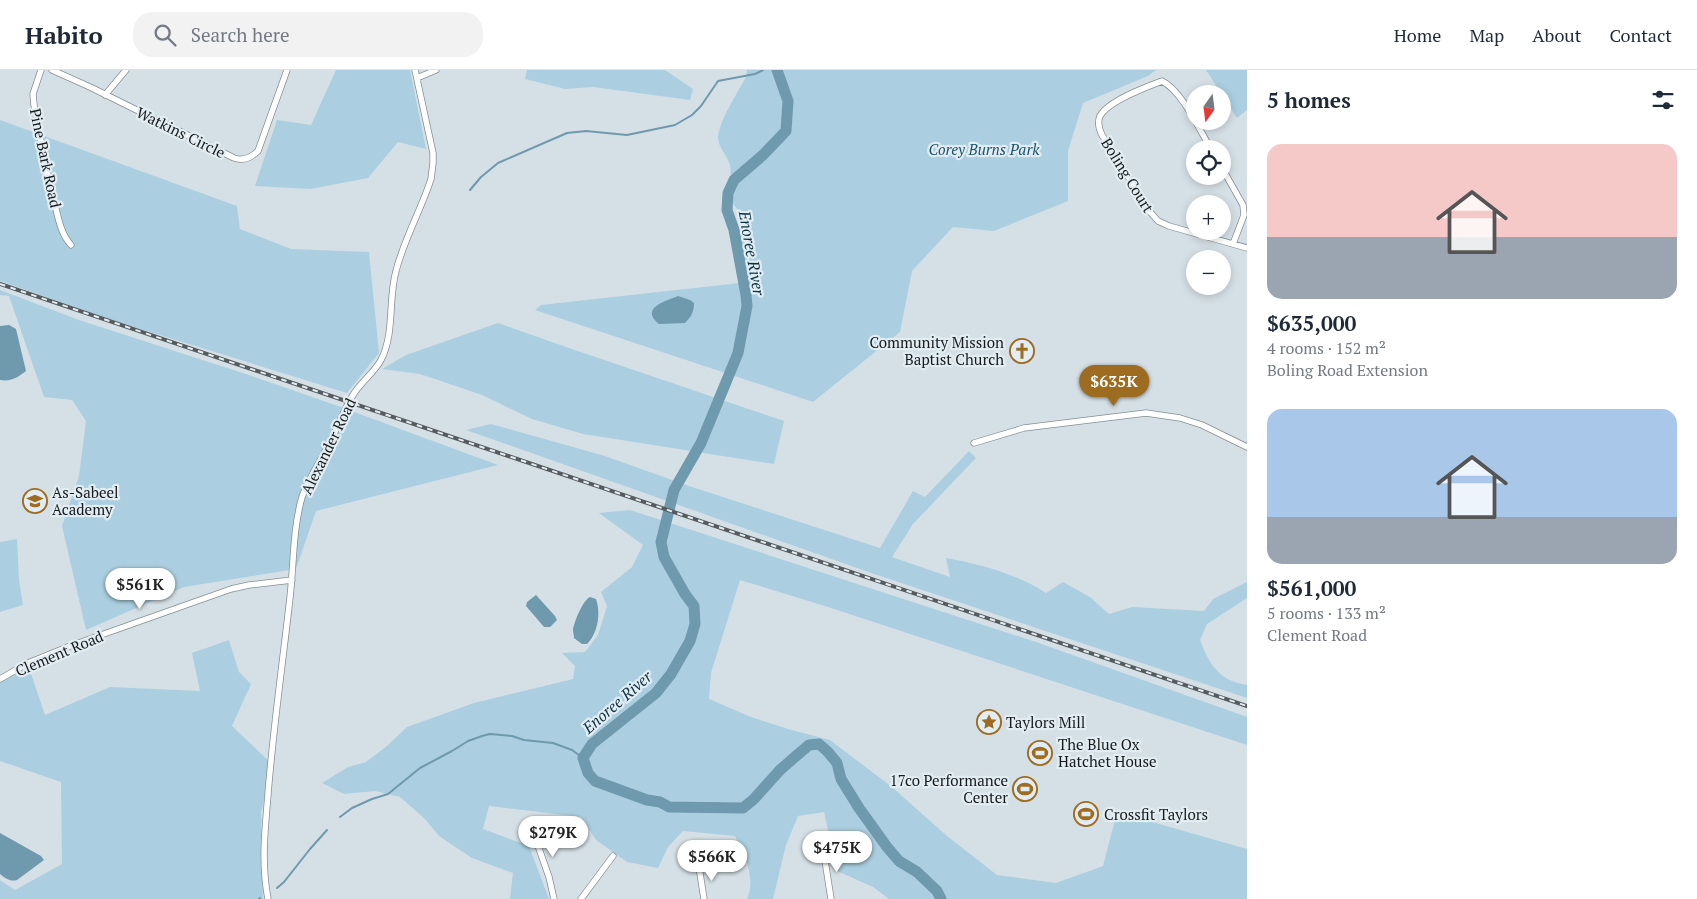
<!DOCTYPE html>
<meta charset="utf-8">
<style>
body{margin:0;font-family:"PT Serif",serif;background:#f2f2f3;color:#1f2937;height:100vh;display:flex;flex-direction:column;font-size:19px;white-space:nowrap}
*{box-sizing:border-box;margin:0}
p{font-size:16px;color:#747a83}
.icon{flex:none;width:28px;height:28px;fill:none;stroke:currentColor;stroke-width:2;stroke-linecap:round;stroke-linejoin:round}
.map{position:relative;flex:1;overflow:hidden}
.sheet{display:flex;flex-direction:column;background:#fff;width:450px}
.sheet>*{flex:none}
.needle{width:32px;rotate:194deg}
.controls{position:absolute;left:1186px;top:15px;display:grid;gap:10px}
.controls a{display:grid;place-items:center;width:45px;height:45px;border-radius:50%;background:#fff;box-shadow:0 2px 8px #0003;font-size:25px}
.price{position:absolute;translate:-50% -42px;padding:0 11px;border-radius:18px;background:#fff;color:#222;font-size:16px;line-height:32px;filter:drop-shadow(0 1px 2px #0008)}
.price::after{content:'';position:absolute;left:50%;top:30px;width:15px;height:11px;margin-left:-8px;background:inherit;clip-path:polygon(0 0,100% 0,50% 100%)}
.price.current{background:#9d6c20;color:#fff}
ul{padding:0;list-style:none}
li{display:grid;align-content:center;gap:10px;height:265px;padding:0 20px}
li span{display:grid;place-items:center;height:155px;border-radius:15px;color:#555}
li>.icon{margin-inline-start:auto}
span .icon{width:90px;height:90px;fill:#fffc;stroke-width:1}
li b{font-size:21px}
h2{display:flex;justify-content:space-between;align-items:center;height:60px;padding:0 20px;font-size:21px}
header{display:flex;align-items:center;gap:30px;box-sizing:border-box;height:70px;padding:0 25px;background:#fff;border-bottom:1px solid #e0e1e3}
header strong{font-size:24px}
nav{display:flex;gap:28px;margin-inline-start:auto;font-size:18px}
.search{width:350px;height:45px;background:#f2f2f3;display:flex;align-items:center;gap:12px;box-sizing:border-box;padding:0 18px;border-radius:20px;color:#747a83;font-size:19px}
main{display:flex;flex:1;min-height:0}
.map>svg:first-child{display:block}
.green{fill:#abcfe0}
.water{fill:#6f99ac}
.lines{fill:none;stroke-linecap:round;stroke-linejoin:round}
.stream{stroke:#6f99ac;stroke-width:2}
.river{stroke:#6f99ac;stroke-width:11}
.street-casing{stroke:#848f94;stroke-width:7}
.street{stroke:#fff;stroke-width:5.5}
.rail-casing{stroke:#555b5f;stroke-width:4}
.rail{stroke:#e2edf3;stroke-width:2;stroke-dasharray:5.5;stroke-linecap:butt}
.labels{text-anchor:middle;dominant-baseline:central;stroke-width:4.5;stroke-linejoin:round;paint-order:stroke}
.street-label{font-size:15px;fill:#171b1d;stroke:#e2edf3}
.park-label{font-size:15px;font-style:italic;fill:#1d546a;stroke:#e2edf3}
.poi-label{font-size:15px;fill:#171b1d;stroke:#e2edf3;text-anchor:start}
.water-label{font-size:16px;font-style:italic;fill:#0c3343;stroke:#e2edf3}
</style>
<header>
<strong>Habito</strong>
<div class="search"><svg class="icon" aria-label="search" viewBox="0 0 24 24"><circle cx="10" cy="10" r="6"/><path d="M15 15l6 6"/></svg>Search here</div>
<nav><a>Home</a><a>Map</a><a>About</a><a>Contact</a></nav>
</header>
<main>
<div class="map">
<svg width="1247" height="829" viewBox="0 0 1247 829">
<rect width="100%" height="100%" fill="#d5e0e6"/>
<!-- green -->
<path class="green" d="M336 0H410L426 79 398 72 368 108 311 119 255 116 277 50 311 55Z
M527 0H665L693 19 690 30 593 17 565 19 525 9Z
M747 0H1156L1148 6 1083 33 1068 81V131L994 161 953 157 912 201 900 262 813 332 535 240 541 235 740 213 739 155 741 142C725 132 733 111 730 95 728 86 718 78 718 67 720 49 737 24 746 7Z
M1206 0H1247V40L1237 48Z
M0 50 237 136 240 159 291 179 369 182 379 283 347 323 118 252 0 211Z
M0 220 79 250 249 305 338 336 498 395 316 441 296 499 184 517 86 560 62 456 79 406 86 351 72 330 44 327 9 226 0 225Z
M498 253 569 278 784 351 774 394 583 364 532 349 482 325 420 304 382 299 406 285Z
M491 354 605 386 689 416 880 478 913 421 925 427 969 381 976 388 913 454 892 487 950 507 946 488C980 494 1017 504 1046 523L1063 512 1090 527 1109 544 1132 537 1204 541 1213 529 1247 512V528L1207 554 1200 570C1210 595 1218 610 1247 615V628L877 505 466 360Z
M630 440 1039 573 1247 647V675L828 537 740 510 711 603 709 629 751 647 788 659 830 670 892 717 947 766 997 805 1056 813 1103 796 1117 742 1247 779V829H889L873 817 837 801 824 742 798 746 786 775 773 829H747C756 809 745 785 735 766L683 761 668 777 658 798 627 792 596 770 581 747 489 736 483 759 529 776 549 829H510L513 803 472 788 439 766 424 748 400 727 375 721 344 724 322 713 348 697 366 692 387 676 407 657 474 633 573 609 575 596 562 583 585 582 598 565 607 536 601 522 632 497 643 475 599 443Z
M17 469 19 510 23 535 0 542V472Z
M229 570 239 602 251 614 232 656 273 695 261 742 263 829H0V810L15 820 62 794 61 712 0 691V612L26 589 45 645 110 617 200 621 192 583Z"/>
<!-- water -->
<path class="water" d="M678 226 690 230 694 233C694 242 691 247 685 253L659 254C639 238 666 231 678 226Z
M9 255 16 259 26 301C19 307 10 312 0 310V256Z
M536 525 555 546 557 550 550 557H544L526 536 527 532Z
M590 527 596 529C601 543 598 563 587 574H582L574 568C574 565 573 563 573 560 574 552 583 530 590 527Z
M0 763 41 786 44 790 17 810C10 812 5 808 0 804Z"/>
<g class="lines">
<!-- stream -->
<path class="stream" d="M470 120 481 107 498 93 567 63 586 61 627 65 675 55 692 45 701 36 718 11 755 4 763 0
M340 747 352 738 372 729 388 724 420 698 452 681 468 671 482 666 490 664 512 666 524 670 553 673 572 680 583 688
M277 818 284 812 310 779 327 760
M259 829 260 828"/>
<!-- river -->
<path class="river" d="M777 0 788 31 786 61 763 85 734 110 728 123 727 140 734 160 746 225 747 236 738 283 701 373 674 420 661 472 664 487 685 524 694 536 695 554 690 571 671 604 656 623 592 674 583 688 588 703 595 711 647 730 660 732 669 737 743 738 754 729 780 700 796 686 809 675 819 674 828 682 837 693 841 709 859 738 887 777 899 791 917 802 937 821 941 829"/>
<defs>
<path id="street" d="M41 0 33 24 34 35C40 67 46 99 54 131 58 146 60 163 71 175
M52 0 90 17 234 88C243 91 251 88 258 81L287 0
M417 8 436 0
M105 25 126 0
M1211 79C1199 59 1182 21 1162 11 1146 17 1108 31 1100 46 1097 53 1099 59 1102 65L1151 143 1158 151 1169 156 1247 178
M1222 98 1243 135 1244 145 1233 174
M974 373 1024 358 1146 343 1180 348 1202 355 1247 377
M0 609 28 593 70 576 231 519 249 515 292 510
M535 751 536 770 549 807 554 829
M829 775 824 784 831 829
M699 797 704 829
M268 829C261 792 265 761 268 724 273 661 282 598 289 536 294 500 292 462 302 427 309 407 322 389 331 370 339 355 344 339 353 325 360 313 374 303 381 290 395 263 388 229 396 201 404 169 421 140 431 109L433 93V83L415 0
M581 829 613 786"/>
</defs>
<!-- street casing -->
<use href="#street" class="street-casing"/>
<!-- street -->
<use href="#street" class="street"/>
<defs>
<path id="rail" d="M0 214 1247 636"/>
</defs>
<!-- rail casing -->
<use href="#rail" class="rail-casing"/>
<!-- rail -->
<use href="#rail" class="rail"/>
</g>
<!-- icons -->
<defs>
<symbol id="church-ring" viewBox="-11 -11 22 22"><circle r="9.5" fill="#e2edf3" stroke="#9d6c20" stroke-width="1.5"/><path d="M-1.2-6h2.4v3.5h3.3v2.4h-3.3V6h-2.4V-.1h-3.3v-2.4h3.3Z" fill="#9d6c20"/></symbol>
<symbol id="school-ring" viewBox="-11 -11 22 22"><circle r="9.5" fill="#e2edf3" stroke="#9d6c20" stroke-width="1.5"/><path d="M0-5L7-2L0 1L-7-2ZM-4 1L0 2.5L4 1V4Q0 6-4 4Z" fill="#9d6c20"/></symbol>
<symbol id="sight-ring" viewBox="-11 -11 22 22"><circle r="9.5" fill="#e2edf3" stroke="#9d6c20" stroke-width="1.5"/><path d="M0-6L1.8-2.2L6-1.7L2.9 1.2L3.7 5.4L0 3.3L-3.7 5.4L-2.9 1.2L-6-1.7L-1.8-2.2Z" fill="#9d6c20"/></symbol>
<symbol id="stadium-ring" viewBox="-11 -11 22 22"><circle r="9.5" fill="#e2edf3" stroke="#9d6c20" stroke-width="1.5"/><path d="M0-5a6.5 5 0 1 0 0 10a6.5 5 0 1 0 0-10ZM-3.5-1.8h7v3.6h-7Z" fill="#9d6c20"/></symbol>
</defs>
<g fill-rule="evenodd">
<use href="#church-ring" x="1008" y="267" width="28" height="28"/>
<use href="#school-ring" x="21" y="417" width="28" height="28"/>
<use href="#sight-ring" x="975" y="638" width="28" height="28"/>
<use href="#stadium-ring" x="1026" y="669" width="28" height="28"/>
<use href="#stadium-ring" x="1011" y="705" width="28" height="28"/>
<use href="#stadium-ring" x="1072" y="730" width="28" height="28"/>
</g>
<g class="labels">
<!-- street labels -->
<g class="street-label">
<text transform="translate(181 62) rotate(26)">Watkins Circle</text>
<text transform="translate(46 88) rotate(78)">Pine Bark Road</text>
<text transform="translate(1128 105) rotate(58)">Boling Court</text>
<text transform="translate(328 376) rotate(-64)">Alexander Road</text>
<text transform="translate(59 583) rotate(-23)">Clement Road</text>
</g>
<!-- park labels -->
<g class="park-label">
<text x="984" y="79">Corey Burns Park</text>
</g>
<!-- poi labels -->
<g class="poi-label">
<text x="1004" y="272" text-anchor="end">Community Mission<tspan x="1004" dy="17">Baptist Church</tspan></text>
<text x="52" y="422">As-Sabeel<tspan x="52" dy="17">Academy</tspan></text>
<text x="1006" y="652">Taylors Mill</text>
<text x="1058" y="674">The Blue Ox<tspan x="1058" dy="17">Hatchet House</tspan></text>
<text x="1008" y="710" text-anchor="end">17co Performance<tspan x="1008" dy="17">Center</tspan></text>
<text x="1104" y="744">Crossfit Taylors</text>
</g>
<!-- water labels -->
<g class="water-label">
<text transform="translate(752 183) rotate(80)">Enoree River</text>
<text transform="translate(617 632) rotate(-41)">Enoree River</text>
</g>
</g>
</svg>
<div class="controls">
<a><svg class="needle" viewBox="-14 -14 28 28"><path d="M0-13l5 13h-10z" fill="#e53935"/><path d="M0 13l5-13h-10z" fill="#747a83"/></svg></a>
<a><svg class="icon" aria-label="locate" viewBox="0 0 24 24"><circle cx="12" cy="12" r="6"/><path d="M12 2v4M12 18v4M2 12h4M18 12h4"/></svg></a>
<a>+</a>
<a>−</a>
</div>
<b class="price current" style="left:1114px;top:337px">$635K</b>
<b class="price" style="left:140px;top:540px">$561K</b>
<b class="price" style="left:553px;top:788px">$279K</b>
<b class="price" style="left:837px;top:803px">$475K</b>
<b class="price" style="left:712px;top:812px">$566K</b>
</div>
<section class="sheet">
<h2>5 homes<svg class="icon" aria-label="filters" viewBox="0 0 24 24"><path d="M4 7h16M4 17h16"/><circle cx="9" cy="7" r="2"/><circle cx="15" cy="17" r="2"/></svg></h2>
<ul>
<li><span style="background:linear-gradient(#f6c9c9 60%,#9aa5b1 0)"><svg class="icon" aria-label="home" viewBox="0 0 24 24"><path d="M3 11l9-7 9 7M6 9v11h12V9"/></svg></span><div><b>$635,000</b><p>4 rooms · 152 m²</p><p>Boling Road Extension</p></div></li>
<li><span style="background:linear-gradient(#a9c7e8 70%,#9aa5b1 0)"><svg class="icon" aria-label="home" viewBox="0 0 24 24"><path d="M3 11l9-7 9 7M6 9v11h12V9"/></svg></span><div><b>$561,000</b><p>5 rooms · 133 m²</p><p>Clement Road</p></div></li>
</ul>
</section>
</main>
